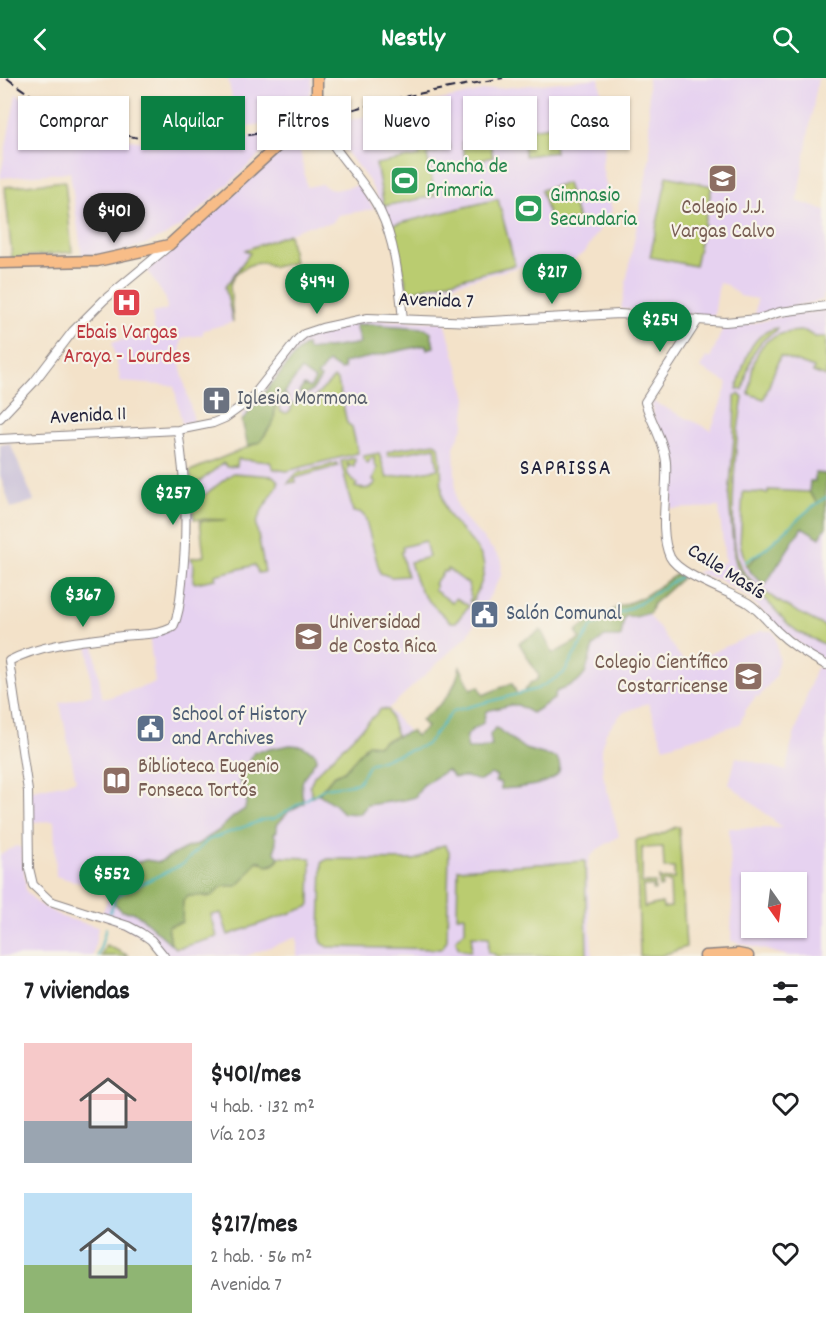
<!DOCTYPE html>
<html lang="es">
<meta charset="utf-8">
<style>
body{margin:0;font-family:Dekko,sans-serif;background:#f6f6f6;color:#202124;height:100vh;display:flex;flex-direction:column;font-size:22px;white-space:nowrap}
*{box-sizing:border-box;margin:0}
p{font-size:20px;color:#757577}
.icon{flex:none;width:33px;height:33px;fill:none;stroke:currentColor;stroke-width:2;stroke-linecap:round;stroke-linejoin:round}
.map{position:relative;height:878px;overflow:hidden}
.panel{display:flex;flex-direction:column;background:#fff;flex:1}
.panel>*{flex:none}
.guide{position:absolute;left:18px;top:18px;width:790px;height:54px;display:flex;gap:12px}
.needle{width:39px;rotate:166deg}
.fabs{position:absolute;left:741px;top:794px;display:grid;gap:12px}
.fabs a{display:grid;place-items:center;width:66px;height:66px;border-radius:0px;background:#fff;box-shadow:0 2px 4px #0004;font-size:30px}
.price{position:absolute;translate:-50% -51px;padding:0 14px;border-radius:21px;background:#0b8043;color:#fff;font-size:20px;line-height:39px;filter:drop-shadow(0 2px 3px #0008)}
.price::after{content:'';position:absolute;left:50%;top:36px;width:18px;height:14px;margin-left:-9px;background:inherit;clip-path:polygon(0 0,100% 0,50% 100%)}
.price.current{background:#222;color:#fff}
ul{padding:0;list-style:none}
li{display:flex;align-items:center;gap:18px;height:150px;padding:0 24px}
li span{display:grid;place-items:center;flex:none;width:168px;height:120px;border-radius:0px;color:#555}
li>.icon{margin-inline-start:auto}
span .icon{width:72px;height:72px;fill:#fffc;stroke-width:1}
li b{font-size:26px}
h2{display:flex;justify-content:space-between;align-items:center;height:72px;padding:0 24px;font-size:26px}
.chip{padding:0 21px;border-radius:0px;background:#fff;box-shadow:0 2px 4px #0004;font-size:21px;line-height:54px}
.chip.current{background:#0b8043;color:#fff}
header{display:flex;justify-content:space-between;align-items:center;height:78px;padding:0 24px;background:#0b8043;color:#fff;font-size:27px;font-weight:700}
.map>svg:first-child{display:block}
.built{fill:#e6d2f0;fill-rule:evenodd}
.industrial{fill:#c8bfd8}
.green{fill:#bacc70;stroke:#6e7756;stroke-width:1.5;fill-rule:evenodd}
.forest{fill:#93b062;stroke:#5a694e;stroke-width:1.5}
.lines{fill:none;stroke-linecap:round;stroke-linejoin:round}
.stream{stroke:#48b7c0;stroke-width:2}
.minor-casing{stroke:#8a8282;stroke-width:10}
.major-casing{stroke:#8a8282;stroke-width:13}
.minor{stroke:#fff;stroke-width:8}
.major{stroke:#f8bd88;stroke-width:10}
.rail{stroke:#22223b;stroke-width:2;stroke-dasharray:9 4.5;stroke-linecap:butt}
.labels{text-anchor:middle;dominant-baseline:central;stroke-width:4.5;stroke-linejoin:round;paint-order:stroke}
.leisure-label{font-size:21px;fill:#27864d;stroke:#f7f3e8;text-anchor:start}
.education-label{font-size:21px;fill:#785e54;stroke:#f7f3e8;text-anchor:start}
.street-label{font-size:21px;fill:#22223b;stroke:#f7f3e8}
.health-label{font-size:21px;fill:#be3a42;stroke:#f7f3e8}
.worship-label{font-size:21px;fill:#5b616d;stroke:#f7f3e8;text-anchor:start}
.service-label{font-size:21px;fill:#4e5e75;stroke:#f7f3e8;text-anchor:start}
.neighbourhood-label{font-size:22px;letter-spacing:1.5px;fill:#22223b;stroke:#f7f3e8}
</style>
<header><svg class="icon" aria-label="back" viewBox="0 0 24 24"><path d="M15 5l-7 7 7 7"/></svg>Nestly<svg class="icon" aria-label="search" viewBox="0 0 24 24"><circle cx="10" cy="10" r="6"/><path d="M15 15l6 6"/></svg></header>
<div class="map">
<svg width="826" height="878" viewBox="0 0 826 878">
<rect width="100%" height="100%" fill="#f7f3e8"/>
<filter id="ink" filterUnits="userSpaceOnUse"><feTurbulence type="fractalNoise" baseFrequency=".0167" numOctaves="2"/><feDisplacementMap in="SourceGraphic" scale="12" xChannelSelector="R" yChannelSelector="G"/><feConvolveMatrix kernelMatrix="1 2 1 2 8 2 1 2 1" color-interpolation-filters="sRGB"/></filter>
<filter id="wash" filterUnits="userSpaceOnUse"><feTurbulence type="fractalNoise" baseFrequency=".008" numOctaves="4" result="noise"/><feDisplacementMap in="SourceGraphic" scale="24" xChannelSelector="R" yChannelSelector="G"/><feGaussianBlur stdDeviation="1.35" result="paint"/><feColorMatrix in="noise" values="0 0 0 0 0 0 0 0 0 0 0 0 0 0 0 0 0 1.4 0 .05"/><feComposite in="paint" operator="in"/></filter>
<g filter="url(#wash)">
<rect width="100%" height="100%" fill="#f3e2c9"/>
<!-- built -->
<path class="built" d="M228 0H311L312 9 306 27 297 38 238 51Z
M599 0 607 48 602 89 612 132 585 174 568 186 519 189 406 219 389 142 369 103 339 64 331 46 492 11Z
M648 0H818L797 123 826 133V202L823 222 755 237 757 221 740 218 727 207 719 205 714 238 621 231 650 78Z
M16 16 43 32 80 47 120 60 166 68 197 69 289 51 186 144 168 156 144 167 120 174 82 179 70 94 0 100Z
M297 56 307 109 322 106 329 111 335 112 359 107 374 131 338 137 332 145 308 148 245 171 250 175 225 209 233 244 204 252 202 257 182 260 179 283 194 343 182 346 174 308 121 304 112 264 155 256 152 235 167 232 166 221 147 192 192 154Z
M826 232V583L810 574 779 550 749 520 718 501 695 495 725 484 719 429 671 431 673 397 671 381 667 365 654 341 651 323 711 352 728 305 700 290 706 279 710 281 724 248 750 246 784 238Z
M358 241 445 244 467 320 464 347 454 369 456 424 462 437 502 482 501 498 468 557 388 631 423 669 453 633 537 611 592 548 640 525 686 586 761 553H772L775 557 779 580 776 593 778 595 759 619 756 618 745 633 740 646 664 669 648 625 622 635 606 654 601 670 603 697 619 758 598 771 590 779 587 787 592 878H297V859L246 878H164L151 862 101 838 111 814 56 798 54 743 31 744 28 713 76 703 60 625 92 616 88 569 94 567 102 619 107 620 155 605 149 555 173 549 184 481 204 478 200 443 227 442 194 441 186 443 184 395 248 368 241 337 265 311 298 261Z
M822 589 826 591V878H789L731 863 732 821 729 750H783L729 706 736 679 786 693 792 664 814 595 816 590ZM752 804H796V849H752Z
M16 768 22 770 26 813 37 825 62 839 98 849 93 878H0V777Z"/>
<!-- industrial -->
<path class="industrial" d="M10 365 34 423 11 430 0 397V367Z"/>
<!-- green -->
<path class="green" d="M552 48 555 74 525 78 522 52Z
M489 59 493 79 466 85 462 64Z
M449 64 450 71 427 76 435 118 384 128 376 86 420 78 418 70Z
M667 98 712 108 695 188 650 179Z
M65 103 72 174 12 180 5 109Z
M567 105 578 142 552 149 541 112Z
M498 121 515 187 408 214 392 147Z
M289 156 294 185 273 189C258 179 235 190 230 207L233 244 225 209 250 175 245 172Z
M777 250 776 253C751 266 749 286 743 312L737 311C743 288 749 255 777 250Z
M805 253 815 259H826V299L813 294 814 290 780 278 764 321 749 316C753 276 758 253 805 253Z
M334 300 338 303 347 345 352 349 358 375 287 393 274 391 270 384 238 381 237 388 227 389 223 385 192 410 190 393 260 364 274 343 275 328 285 315 288 321 280 322 278 327 281 334 287 335 291 332 292 325 314 320Z
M739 316 743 320C737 352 724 468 743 493 760 517 800 535 826 549V567L798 554 788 546 743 497 737 489 734 477 729 420 734 359 735 319Z
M435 365 439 368 440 375C443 394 439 417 447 434 450 441 456 447 461 452 487 479 492 491 471 525L469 523 471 520 468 506 448 491 446 494 444 493 434 506 436 508 434 512 452 524 456 520 469 528 456 544H451C426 521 419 518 410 484L429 479 425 463 402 469 403 473 401 474 407 498 391 499 380 495 365 439 360 434H353L341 383 355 380 354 389 347 386 349 389 347 392 348 397 357 406 355 409C363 412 371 412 376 404L373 402 377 390 374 384V379L371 380 368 385 365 383 363 378 379 375 387 400 438 391 435 369 388 378 387 374 395 371Z
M337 385 338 388 295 400 296 404 288 405 297 395Z
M233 395 273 398 278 403V407L262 432 256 446 265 494 258 495 255 487 215 497 216 501 195 505 193 503 194 488 191 480 204 478 200 443 227 442 194 441 193 426Z
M768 412 809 414 818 425 806 434 746 488 740 465 743 414 768 415Z
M381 631 388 632 397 658 384 663 379 667 364 669 363 674 344 693 333 698 319 715 312 719 310 708 314 698Z
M676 749H679L686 869 660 878H640L636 762 659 757ZM663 769 664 790H674V801H661L659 799V809H662V804H670L671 829 663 830 662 825 644 829 643 808H653V812H655V805H642V770Z
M445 767 449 773 447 862 443 869 440 871 334 869H328L322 865 320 858 322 784 328 781 414 782C426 780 432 768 445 767Z
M279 779 311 780 310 826 308 829 228 857 221 835 211 837 217 859 182 869 176 870 171 866 168 848 181 845 183 823 187 817H201L208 819 226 806 231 807 257 783 271 788 278 783Z
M585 783 587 878H498L488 874 489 859 472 858 471 873C461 873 456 871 456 861L465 853V838H457L458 791Z
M106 867 129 878H101Z"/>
<!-- forest -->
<path class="forest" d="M367 246 425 250 431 254 434 269 427 271 426 267 343 285 344 291 340 292 328 284 317 298 321 300 311 314 301 317 299 314 304 307 310 310 315 302 301 292 275 328 274 343 260 364 248 368 242 343 298 273 306 267 308 272C326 270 342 269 360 265L355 247Z
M815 395 826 396V448L820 460 802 449 765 507 754 498 746 488 806 434 818 425 809 414 810 403H815Z
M677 496 682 500 653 526 650 535 635 539 626 538 624 540 621 559H605L599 563 593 569 585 596 579 603 556 614 554 621 532 635 518 627H511L486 633 483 645C472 653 462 654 468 671H480L492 668 490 657 495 650 498 651 525 671 557 680C573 708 516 710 501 711L500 704H495L497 698 491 696C476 708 476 699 464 699 460 699 457 700 454 699L447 692 423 707 415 719 404 722 367 727 360 736 343 735 335 727 319 716 333 698 344 693 368 666 379 667 384 663 411 653 416 658 427 649 421 642C442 626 454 616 460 589L471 611 479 608 483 617 512 605 517 616 524 614 530 605 537 602 539 598 519 565 541 552 553 576 580 561 576 553 600 537 603 539 616 530 643 519Z
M290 667 302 668 315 675 317 680C306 698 297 701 304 725L289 733 277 747V753L274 756 276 761 275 775 279 779 274 786 267 788 261 783H257L246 799 237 808C221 807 223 807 212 818H187L183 823 182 844 168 848 171 866 142 840 133 834 122 833 109 820 111 814 104 812 115 801 131 793 136 785 146 782 159 784 186 770 198 766 218 753 234 738 245 731 247 720 239 702 254 674Z"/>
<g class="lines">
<!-- stream -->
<path class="stream" d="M745 484 765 471 806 434 826 419
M110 835 116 818 183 786 208 762 263 742 274 741 325 710 358 705 369 686 426 667 453 633 537 611 563 596 592 548 640 525 681 498
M98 878 106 850"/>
</g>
</g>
<g filter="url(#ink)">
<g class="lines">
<defs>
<path id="minor" d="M317 32C327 72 363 97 380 133 396 165 399 206 403 241
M698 242 645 324C651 344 664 363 666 384 668 413 658 453 670 479 679 497 729 513 748 525 759 532 768 544 777 553 791 567 809 578 826 587
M0 340 34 304 73 253 104 222 169 168
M0 361 178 352 213 345 225 340 250 322 298 261 304 256 322 250 368 240 474 244 619 236 725 244 758 241 780 234 826 228
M164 878 151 862 141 855 128 848 50 823 33 807 29 790 28 713 9 583C40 566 87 562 122 558 138 556 159 558 173 549 180 535 180 519 182 504 188 451 186 405 178 352"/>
<path id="major" d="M0 185 97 183 169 167 317 32V0
M705 878 738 876 748 878"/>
</defs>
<!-- minor casing -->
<use href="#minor" class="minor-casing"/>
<!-- major casing -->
<use href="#major" class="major-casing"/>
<!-- minor -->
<use href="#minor" class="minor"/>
<!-- major -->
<use href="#major" class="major"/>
<!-- rail -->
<path class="rail" d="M7 0C55 39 140 71 203 64 262 58 320 40 377 25 418 15 461 8 503 0"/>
</g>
</g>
<!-- icons -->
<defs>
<symbol id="school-square" viewBox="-11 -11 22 22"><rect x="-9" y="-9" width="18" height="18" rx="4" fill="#8d6e63" stroke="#f7f3e8"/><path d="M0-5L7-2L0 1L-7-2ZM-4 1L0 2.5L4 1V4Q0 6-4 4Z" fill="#fff"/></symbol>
<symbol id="stadium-square" viewBox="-11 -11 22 22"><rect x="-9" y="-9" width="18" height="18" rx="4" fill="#2e9e5b" stroke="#f7f3e8"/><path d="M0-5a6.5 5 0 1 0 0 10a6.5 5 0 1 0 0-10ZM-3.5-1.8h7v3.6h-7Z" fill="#fff"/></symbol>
<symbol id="hospital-square" viewBox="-11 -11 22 22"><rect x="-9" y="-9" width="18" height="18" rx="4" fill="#e0444e" stroke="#f7f3e8"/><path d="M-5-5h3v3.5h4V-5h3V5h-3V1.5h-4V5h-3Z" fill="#fff"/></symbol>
<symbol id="church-square" viewBox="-11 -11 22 22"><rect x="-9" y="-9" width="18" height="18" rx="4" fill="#6b7280" stroke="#f7f3e8"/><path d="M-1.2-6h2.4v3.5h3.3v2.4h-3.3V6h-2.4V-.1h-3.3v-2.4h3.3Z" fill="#fff"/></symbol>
<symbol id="civic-square" viewBox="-11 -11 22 22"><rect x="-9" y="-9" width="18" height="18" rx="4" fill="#5c6f8a" stroke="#f7f3e8"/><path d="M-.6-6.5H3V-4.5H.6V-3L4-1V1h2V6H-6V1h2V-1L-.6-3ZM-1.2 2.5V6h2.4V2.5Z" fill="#fff"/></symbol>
<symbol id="university-square" viewBox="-11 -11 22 22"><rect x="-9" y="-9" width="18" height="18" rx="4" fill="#8d6e63" stroke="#f7f3e8"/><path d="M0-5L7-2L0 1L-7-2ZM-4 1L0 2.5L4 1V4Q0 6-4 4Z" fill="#fff"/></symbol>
<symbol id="library-square" viewBox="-11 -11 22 22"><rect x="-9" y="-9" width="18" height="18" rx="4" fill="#8d6e63" stroke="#f7f3e8"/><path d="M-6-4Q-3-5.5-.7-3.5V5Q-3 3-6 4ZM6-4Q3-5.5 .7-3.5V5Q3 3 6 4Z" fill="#fff"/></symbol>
</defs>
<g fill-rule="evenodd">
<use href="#school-square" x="706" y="84" width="33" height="33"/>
<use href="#stadium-square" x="388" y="86" width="33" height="33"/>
<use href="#stadium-square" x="512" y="114" width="33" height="33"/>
<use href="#hospital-square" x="110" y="208" width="33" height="33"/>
<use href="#church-square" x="200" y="306" width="33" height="33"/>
<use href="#civic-square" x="468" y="520" width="33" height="33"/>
<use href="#university-square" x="292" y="542" width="33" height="33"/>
<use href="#university-square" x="732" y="582" width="33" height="33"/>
<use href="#civic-square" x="134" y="634" width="33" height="33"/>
<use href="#library-square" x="100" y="686" width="33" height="33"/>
</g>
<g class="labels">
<!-- leisure labels -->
<g class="leisure-label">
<text x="426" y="90">Cancha de<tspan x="426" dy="24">Primaria</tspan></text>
<text x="550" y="119">Gimnasio<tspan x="550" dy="24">Secundaria</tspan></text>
</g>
<!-- education labels -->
<g class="education-label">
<text x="723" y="131" text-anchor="middle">Colegio J.J.<tspan x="723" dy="24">Vargas Calvo</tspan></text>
<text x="329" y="546">Universidad<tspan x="329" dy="24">de Costa Rica</tspan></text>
<text x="728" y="586" text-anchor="end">Colegio Científico<tspan x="728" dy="24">Costarricense</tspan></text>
<text x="138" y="690">Biblioteca Eugenio<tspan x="138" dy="24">Fonseca Tortós</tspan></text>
</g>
<!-- street labels -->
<g class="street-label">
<text transform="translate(436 224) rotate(2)">Avenida 7</text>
<text transform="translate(88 339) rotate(-3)">Avenida 11</text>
<text transform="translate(726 495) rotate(32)">Calle Masís</text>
</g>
<!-- health labels -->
<g class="health-label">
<text x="127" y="256">Ebais Vargas<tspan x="127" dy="24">Araya - Lourdes</tspan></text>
</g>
<!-- worship labels -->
<g class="worship-label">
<text x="237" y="322">Iglesia Mormona</text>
</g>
<!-- service labels -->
<g class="service-label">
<text x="506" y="537">Salón Comunal</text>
<text x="172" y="638">School of History<tspan x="172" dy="24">and Archives</tspan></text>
</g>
<!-- neighbourhood labels -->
<g class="neighbourhood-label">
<text x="566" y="391">SAPRISSA</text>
</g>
</g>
</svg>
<div class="fabs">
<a><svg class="needle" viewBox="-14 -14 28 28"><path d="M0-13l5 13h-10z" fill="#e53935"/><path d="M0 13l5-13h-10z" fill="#757577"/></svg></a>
</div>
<b class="price current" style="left:114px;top:166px">$401</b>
<b class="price" style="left:552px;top:227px">$217</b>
<b class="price" style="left:317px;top:237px">$494</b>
<b class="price" style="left:660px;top:275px">$254</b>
<b class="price" style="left:173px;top:448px">$257</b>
<b class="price" style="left:83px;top:550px">$367</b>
<b class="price" style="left:112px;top:829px">$552</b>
<div class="guide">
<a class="chip">Comprar</a>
<a class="chip current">Alquilar</a>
<a class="chip">Filtros</a>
<a class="chip">Nuevo</a>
<a class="chip">Piso</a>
<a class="chip">Casa</a>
</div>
</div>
<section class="panel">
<h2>7 viviendas<svg class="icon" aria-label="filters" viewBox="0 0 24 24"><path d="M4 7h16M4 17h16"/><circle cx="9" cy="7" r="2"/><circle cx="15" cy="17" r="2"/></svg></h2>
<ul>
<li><span style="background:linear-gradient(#f6c9c9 65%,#9aa5b1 0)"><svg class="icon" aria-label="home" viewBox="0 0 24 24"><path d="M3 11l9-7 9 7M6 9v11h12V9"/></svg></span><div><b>$401/mes</b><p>4 hab. · 132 m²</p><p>Vía 203</p></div><svg class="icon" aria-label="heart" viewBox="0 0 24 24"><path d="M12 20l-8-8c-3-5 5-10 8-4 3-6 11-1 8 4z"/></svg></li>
<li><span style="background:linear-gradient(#bfe0f5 60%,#8fb573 0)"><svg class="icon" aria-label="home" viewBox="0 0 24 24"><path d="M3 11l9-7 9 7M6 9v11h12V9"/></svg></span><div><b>$217/mes</b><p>2 hab. · 56 m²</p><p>Avenida 7</p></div><svg class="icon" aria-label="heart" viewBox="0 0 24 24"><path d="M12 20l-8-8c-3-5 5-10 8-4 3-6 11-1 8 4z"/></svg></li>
</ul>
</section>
